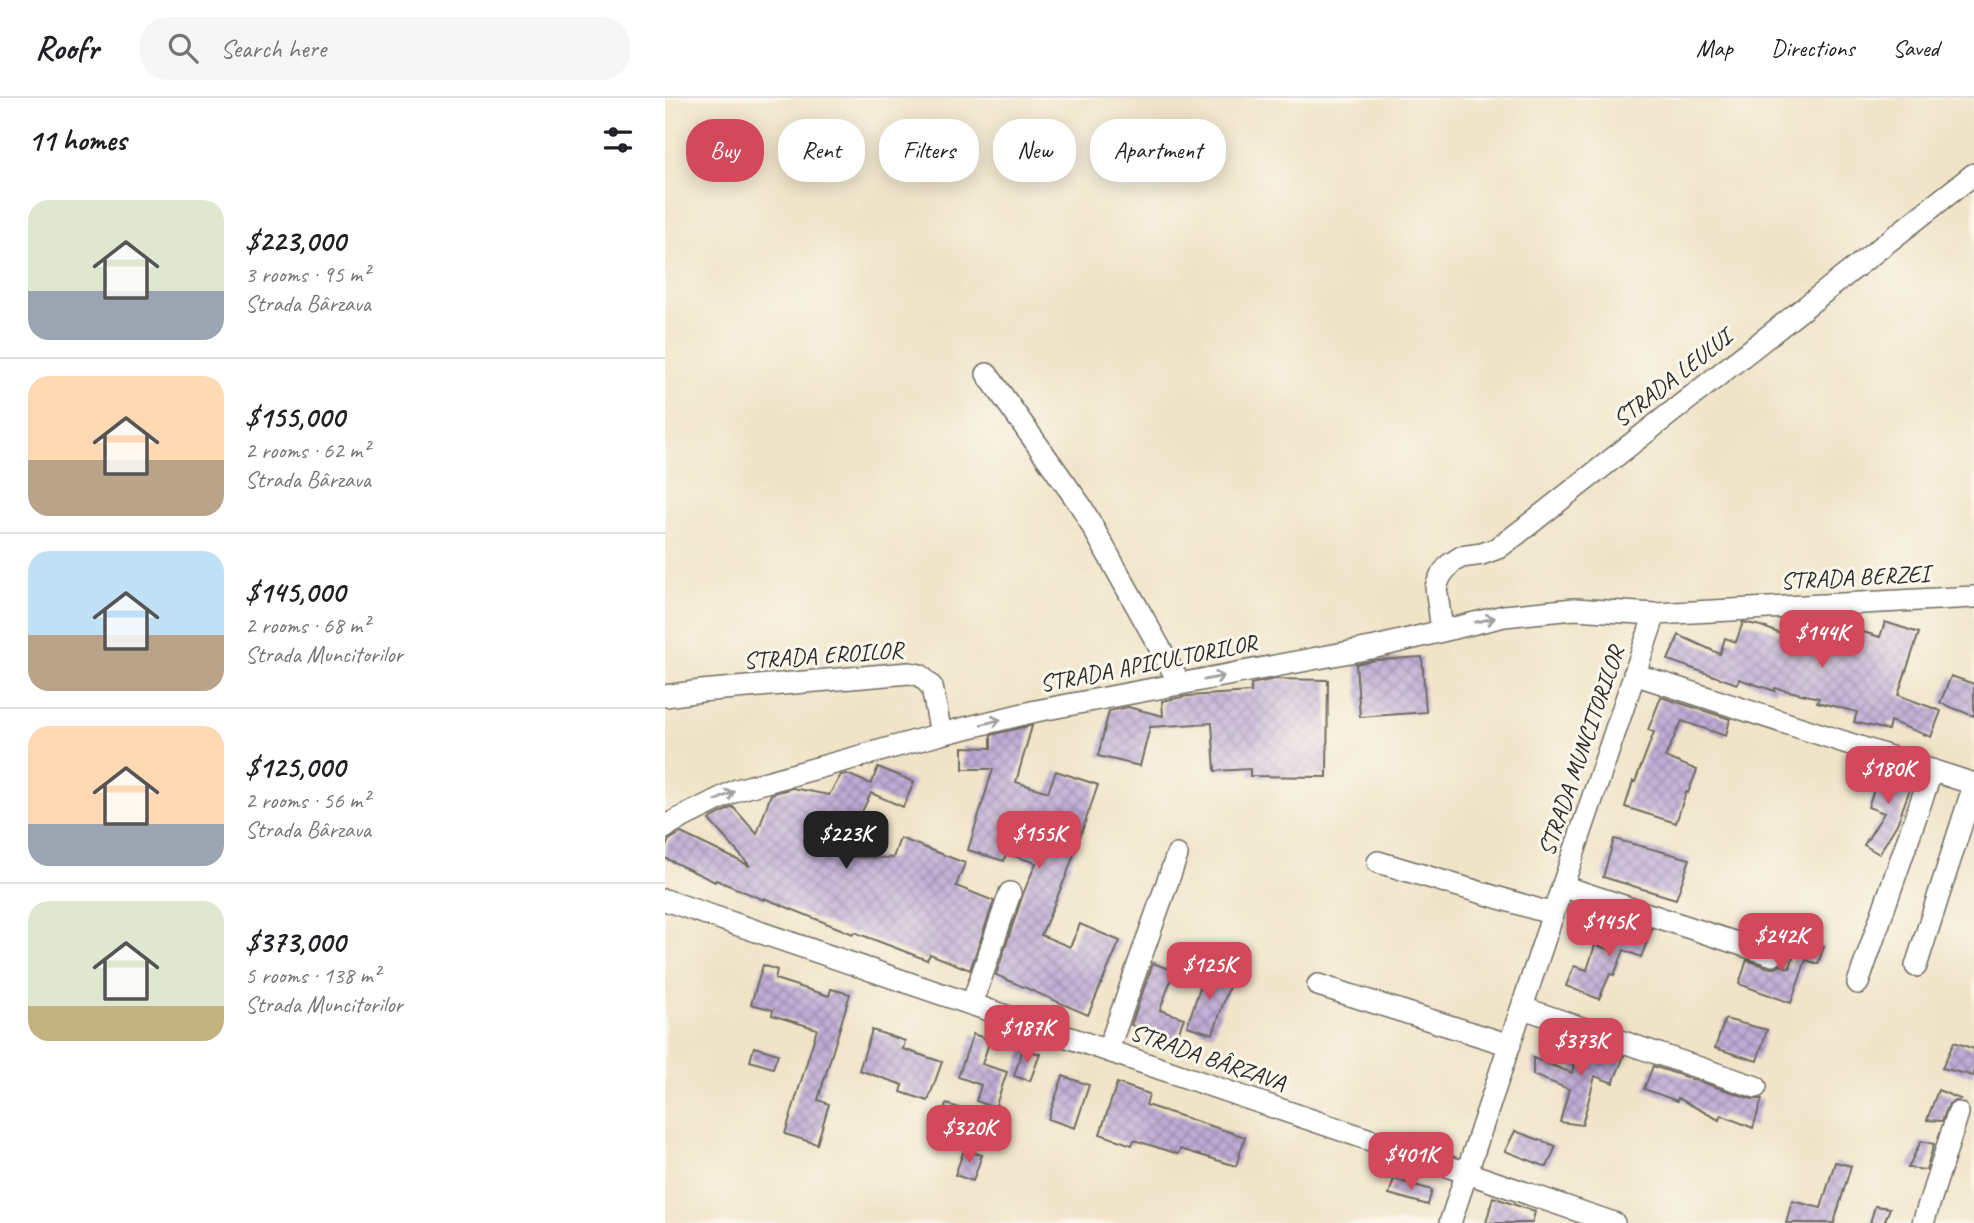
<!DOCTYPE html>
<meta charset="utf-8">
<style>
body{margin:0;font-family:Caveat,sans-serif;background:#f6f6f6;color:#202124;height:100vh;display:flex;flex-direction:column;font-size:26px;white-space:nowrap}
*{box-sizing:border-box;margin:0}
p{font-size:23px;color:#757577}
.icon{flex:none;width:38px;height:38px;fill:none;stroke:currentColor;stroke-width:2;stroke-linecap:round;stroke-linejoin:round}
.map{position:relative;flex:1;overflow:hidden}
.drawer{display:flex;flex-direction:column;background:#fff;width:665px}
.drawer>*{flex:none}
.guide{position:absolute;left:21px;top:21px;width:665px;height:63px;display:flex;gap:14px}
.price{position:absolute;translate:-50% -60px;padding:0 16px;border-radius:14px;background:#d1495b;color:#fff;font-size:23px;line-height:46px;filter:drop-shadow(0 2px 4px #0008)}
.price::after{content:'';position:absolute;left:50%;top:42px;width:21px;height:16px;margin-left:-10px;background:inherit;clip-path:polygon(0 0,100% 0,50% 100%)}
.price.active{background:#222;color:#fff}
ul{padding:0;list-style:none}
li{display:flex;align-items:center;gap:21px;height:175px;padding:0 28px}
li+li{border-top:2px solid #e0e0e0}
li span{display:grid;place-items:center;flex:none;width:196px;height:140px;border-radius:21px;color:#555}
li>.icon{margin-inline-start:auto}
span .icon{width:84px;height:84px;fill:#fffc;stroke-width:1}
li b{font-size:30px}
h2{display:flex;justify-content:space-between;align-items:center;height:84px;padding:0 28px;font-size:30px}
.chip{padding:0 24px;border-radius:28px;background:#fff;box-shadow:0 4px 18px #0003;font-size:24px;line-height:63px}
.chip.active{background:#d1495b;color:#fff}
header{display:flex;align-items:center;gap:42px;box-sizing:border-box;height:98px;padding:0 35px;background:#fff;border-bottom:2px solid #e0e0e0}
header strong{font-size:33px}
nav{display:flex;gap:38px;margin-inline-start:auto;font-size:24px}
.search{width:490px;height:63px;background:#f6f6f6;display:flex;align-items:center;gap:18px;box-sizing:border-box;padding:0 24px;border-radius:28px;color:#757577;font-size:26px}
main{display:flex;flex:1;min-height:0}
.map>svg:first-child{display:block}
.building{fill:url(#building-cross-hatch)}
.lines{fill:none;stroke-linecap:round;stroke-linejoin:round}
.minor-casing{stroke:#706c62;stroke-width:24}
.minor{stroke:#fff;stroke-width:21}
.oneway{stroke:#a0a0a0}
.labels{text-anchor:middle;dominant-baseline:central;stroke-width:6;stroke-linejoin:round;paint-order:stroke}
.street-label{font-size:24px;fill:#2b2b2b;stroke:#fbf7ec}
</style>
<header>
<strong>Roofr</strong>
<div class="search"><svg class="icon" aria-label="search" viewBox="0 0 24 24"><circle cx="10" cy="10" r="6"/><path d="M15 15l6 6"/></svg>Search here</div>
<nav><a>Map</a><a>Directions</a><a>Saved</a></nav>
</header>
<main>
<section class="drawer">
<h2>11 homes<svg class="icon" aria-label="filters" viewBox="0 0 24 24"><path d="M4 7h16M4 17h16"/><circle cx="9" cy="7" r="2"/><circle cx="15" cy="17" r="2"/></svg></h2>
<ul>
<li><span style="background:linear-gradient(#dfe7d0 65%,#9aa5b1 0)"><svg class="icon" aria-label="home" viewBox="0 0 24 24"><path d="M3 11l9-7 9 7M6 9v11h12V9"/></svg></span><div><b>$223,000</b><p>3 rooms · 95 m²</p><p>Strada Bârzava</p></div></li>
<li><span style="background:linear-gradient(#ffd9b3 60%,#b9a48a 0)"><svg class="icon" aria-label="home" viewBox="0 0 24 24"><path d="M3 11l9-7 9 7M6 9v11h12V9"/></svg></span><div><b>$155,000</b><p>2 rooms · 62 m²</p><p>Strada Bârzava</p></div></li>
<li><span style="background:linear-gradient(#bfe0f5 60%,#b9a48a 0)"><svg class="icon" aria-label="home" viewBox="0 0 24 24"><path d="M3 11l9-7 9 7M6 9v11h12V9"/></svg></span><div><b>$145,000</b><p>2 rooms · 68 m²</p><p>Strada Muncitorilor</p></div></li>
<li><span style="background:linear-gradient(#ffd9b3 70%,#9aa5b1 0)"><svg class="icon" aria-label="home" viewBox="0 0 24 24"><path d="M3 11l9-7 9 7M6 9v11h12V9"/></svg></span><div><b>$125,000</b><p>2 rooms · 56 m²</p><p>Strada Bârzava</p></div></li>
<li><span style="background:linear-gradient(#dfe7d0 75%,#c2b280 0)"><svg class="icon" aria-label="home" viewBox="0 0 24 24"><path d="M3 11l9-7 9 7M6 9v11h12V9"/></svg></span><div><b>$373,000</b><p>5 rooms · 138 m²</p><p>Strada Muncitorilor</p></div></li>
</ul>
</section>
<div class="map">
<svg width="1309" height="1125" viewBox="0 0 1309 1125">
<defs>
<pattern id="building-cross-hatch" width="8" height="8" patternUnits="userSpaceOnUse" patternTransform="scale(1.75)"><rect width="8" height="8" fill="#bfabd5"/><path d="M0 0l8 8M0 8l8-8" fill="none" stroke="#9b8bad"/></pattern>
</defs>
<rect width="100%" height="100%" fill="#fbf7ec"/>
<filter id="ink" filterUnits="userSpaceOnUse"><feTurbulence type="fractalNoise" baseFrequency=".0143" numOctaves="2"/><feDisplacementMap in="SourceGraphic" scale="14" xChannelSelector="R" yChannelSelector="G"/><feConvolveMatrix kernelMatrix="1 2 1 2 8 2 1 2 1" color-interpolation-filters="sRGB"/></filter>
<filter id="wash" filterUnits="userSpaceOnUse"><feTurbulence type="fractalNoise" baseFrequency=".00686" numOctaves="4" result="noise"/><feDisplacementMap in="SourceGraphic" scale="28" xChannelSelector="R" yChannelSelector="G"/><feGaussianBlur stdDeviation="1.57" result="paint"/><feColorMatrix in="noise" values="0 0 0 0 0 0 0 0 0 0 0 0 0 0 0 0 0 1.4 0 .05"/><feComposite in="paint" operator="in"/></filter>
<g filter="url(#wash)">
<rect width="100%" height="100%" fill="#f0e4c8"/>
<g id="blocks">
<!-- building -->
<path class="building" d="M1078 524 1096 528 1131 542 1136 528 1173 544 1178 528 1215 539 1220 524 1254 535 1233 597 1276 613 1266 639 1225 623 1223 632 1189 624 1192 614 1152 604 1154 600 1110 590V593L1074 581 1072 586 1003 562 1014 537 1055 556 1060 540 1071 544Z
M757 559 761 614 695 619 691 566 712 562Z
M1286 578 1309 586V618L1275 605Z
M610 581 663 582 662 679 585 678V671L550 673 547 625 485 629 475 668 433 658 444 613 463 609 498 618 497 603 523 598 586 594V586Z
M996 599 1065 621 1061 638 1017 623 1000 659 1032 672 1023 695 1021 694 1011 725 960 709 968 683 970 684 989 634 983 632Z
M363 628H367L351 684 383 694 391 673 433 687 402 776 376 837 405 849 415 826 455 843 423 917 331 877 358 796 371 765 341 755 339 763 303 752 328 671H298V649L326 650V637Z
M213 669 249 684 238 709 206 695 175 759 228 760 235 740 300 765 291 788 329 803 305 872 265 856 262 862 189 834 188 836 99 800V802L51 782 50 784 0 760V750L4 742 16 735 85 768 44 722 46 720 68 709 92 736 106 696 127 690 164 697 176 677 182 676 206 686Z
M1217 670 1249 680 1232 726 1214 756 1199 747 1219 715 1203 709Z
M949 741 1025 761 1011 801 938 779Z
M956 821 987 831 976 859 959 852 949 877 945 876 934 901 901 888 909 868 922 872 930 847 946 852Z
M1133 841 1159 848 1153 866 1141 862 1126 905 1074 886 1082 862 1105 870H1111L1116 867 1125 870Z
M488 865 509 873 495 912 519 920 510 943 466 927Z
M98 867 112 872 110 881 164 898 166 891 185 896 153 1002 164 1006 152 1046 120 1036 152 931 107 917 108 912 86 906Z
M541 872 567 880 548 936 522 928Z
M1060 921 1102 932 1092 963 1050 950Z
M207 932 240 943 238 951 277 964 263 1003 236 994 238 987 194 972Z
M308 936 325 942 317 966 342 974 330 1010 311 1003 316 987 293 979Z
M913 942 959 958 948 985 930 978 917 1027 895 1024 904 991 868 977V960L907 975Z
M1289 944 1309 951V978L1277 970Z
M89 949 113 956 108 970 85 963Z
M358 951 375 956 365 983 349 978Z
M988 968 1087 1001H1097L1088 1030 1056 1017 1054 1022 1013 1000 1012 1003 979 991Z
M398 978 424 987 410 1030 383 1021Z
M452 985 484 996 481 1007 580 1039 571 1068 515 1051 513 1056 469 1042 467 1047 435 1036Z
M1273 992 1295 1001 1284 1006 1277 1023 1262 1022Z
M281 1006 294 1010 282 1043 269 1039Z
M850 1033 891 1048 882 1069 840 1053Z
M1256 1043 1269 1046 1261 1072 1243 1070Z
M299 1052 317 1057 308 1083 290 1077Z
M1170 1064 1186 1068 1169 1125H1121L1127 1103 1156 1110Z
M729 1081 767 1092 763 1107 724 1096Z
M828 1099 870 1114 867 1125H821Z
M1210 1108 1225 1110 1219 1125H1205Z"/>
</g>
</g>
<g filter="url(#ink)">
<use href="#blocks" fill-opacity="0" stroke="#706c62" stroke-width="2"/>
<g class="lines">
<defs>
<path id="minor" d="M322 276 416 408 515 586
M777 532 771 489 776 477 785 466 796 459 817 456 833 450 852 436 1309 76
M969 576 1309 686
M0 598 36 593 244 575 255 577 267 589 276 636
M0 730 6 725 72 692 276 636 371 613 711 549 839 518 909 511 990 516 1309 499
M713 764 888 816
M897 788 1108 857
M0 802 949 1125
M1251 868 1309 687
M1193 885 1267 672
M653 887 845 947
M307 906 345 795
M858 910 1091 989
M443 952 512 757
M785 1125 888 816 990 516
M1258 1125 1293 1015"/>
</defs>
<!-- minor casing -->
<use href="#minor" class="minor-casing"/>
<!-- minor -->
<use href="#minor" class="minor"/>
</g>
<!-- one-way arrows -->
<defs><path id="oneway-shaft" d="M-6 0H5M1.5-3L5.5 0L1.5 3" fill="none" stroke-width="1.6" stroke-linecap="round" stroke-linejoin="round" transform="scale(1.75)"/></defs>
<g class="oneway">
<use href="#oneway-shaft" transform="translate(820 522) rotate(-13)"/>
<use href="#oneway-shaft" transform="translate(549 580) rotate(-11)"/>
<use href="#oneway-shaft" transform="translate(326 624) rotate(-14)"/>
<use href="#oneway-shaft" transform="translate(60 698) rotate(-26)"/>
</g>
</g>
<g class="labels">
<!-- street labels -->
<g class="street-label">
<text transform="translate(1007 280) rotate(-38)">STRADA LEULUI</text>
<text transform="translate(1190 479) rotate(-3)">STRADA BERZEI</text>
<text transform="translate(158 557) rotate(-4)">STRADA EROILOR</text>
<text transform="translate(483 565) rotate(-11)">STRADA APICULTORILOR</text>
<text transform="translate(916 653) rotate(-71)">STRADA MUNCITORILOR</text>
<text transform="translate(543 959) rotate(19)">STRADA BÂRZAVA</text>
</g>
</g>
</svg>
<b class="price" style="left:1157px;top:572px">$144K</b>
<b class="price" style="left:1223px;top:708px">$180K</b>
<b class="price active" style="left:181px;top:773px">$223K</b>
<b class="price" style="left:374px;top:773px">$155K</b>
<b class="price" style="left:944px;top:861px">$145K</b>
<b class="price" style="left:1116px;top:875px">$242K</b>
<b class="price" style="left:544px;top:904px">$125K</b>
<b class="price" style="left:362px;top:967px">$187K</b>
<b class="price" style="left:916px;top:980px">$373K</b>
<b class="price" style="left:304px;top:1067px">$320K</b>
<b class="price" style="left:746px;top:1094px">$401K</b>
<div class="guide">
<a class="chip active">Buy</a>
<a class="chip">Rent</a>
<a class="chip">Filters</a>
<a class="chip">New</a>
<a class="chip">Apartment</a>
</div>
</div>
</main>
